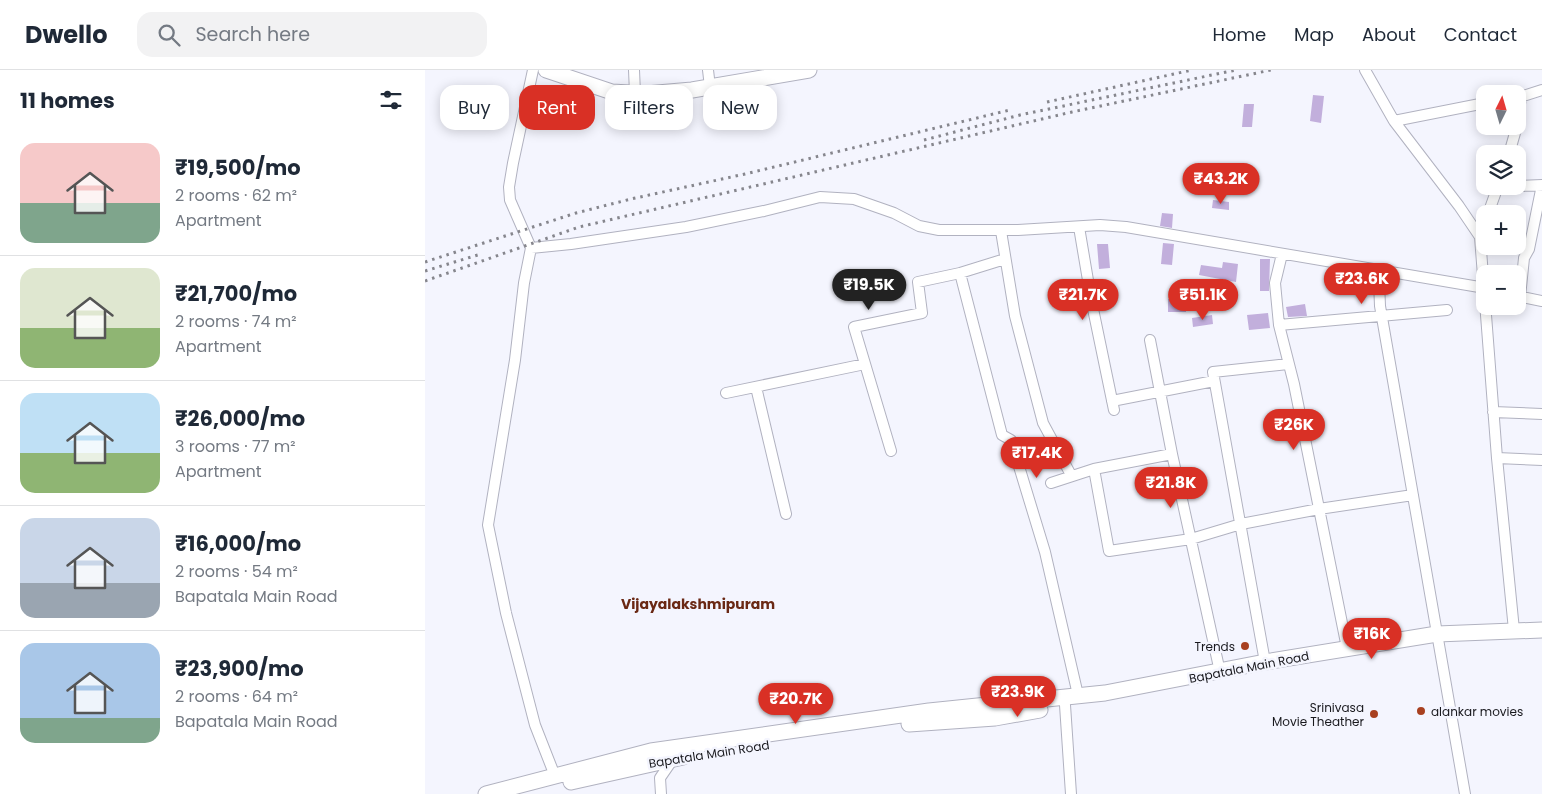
<!DOCTYPE html>
<meta charset="utf-8">
<style>
body{margin:0;font-family:Poppins,sans-serif;background:#f2f2f3;color:#1f2937;height:100vh;display:flex;flex-direction:column;font-size:19px;white-space:nowrap}
*{box-sizing:border-box;margin:0}
p{font-size:16px;color:#747a83}
.icon{flex:none;width:28px;height:28px;fill:none;stroke:currentColor;stroke-width:2;stroke-linecap:round;stroke-linejoin:round}
.map{position:relative;flex:1;overflow:hidden}
.panel{display:flex;flex-direction:column;background:#fff;width:425px}
.panel>*{flex:none}
.hud{position:absolute;left:15px;top:15px;width:475px;height:45px;display:flex;gap:10px}
.needle{width:32px;rotate:5deg}
.tools{position:absolute;left:1051px;top:15px;display:grid;gap:10px}
.tools a{display:grid;place-items:center;width:50px;height:50px;border-radius:10px;background:#fff;box-shadow:0 2px 12px #0003;font-size:25px}
.price{position:absolute;translate:-50% -42px;padding:0 11px;border-radius:18px;background:#d93025;color:#fff;font-size:16px;line-height:32px;filter:drop-shadow(0 1px 2px #0008)}
.price::after{content:'';position:absolute;left:50%;top:30px;width:15px;height:11px;margin-left:-8px;background:inherit;clip-path:polygon(0 0,100% 0,50% 100%)}
.price.on{background:#222;color:#fff}
ul{padding:0;list-style:none}
li{display:flex;align-items:center;gap:15px;height:125px;padding:0 20px}
li+li{border-top:1px solid #e0e1e3}
li span{display:grid;place-items:center;flex:none;width:140px;height:100px;border-radius:15px;color:#555}
li>.icon{margin-inline-start:auto}
span .icon{width:60px;height:60px;fill:#fffc;stroke-width:1}
li b{font-size:21px}
h2{display:flex;justify-content:space-between;align-items:center;height:60px;padding:0 20px;font-size:21px}
.tag{padding:0 18px;border-radius:15px;background:#fff;box-shadow:0 2px 12px #0003;font-size:18px;line-height:45px}
.tag.on{background:#d93025;color:#fff}
header{display:flex;align-items:center;gap:30px;box-sizing:border-box;height:70px;padding:0 25px;background:#fff;border-bottom:1px solid #e0e1e3}
header strong{font-size:24px}
nav{display:flex;gap:28px;margin-inline-start:auto;font-size:18px}
.search{width:350px;height:45px;background:#f2f2f3;display:flex;align-items:center;gap:12px;box-sizing:border-box;padding:0 18px;border-radius:15px;color:#747a83;font-size:19px}
main{display:flex;flex:1;min-height:0}
.map>svg:first-child{display:block}
.building{fill:#c2afdc}
.lines{fill:none;stroke-linecap:round;stroke-linejoin:round}
.street-casing{stroke:#b1b2c0;stroke-width:12}
.secondary-casing{stroke:#b1b2c0;stroke-width:17}
.street{stroke:#fff;stroke-width:10}
.secondary{stroke:#fff;stroke-width:15}
.rail{stroke:#86868d;stroke-width:3;stroke-dasharray:2.5 5;stroke-linecap:butt}
.poi-dot{fill:#a84020;stroke:#f4f5fe;stroke-width:2}
.labels{text-anchor:middle;dominant-baseline:central;stroke-width:5;stroke-linejoin:round;paint-order:stroke}
.poi-label{font-size:12px;fill:#19191e;stroke:#f4f5fe;text-anchor:end}
.street-label{font-size:12px;fill:#19191e;stroke:#f4f5fe}
.neighbourhood-label{font-size:14px;font-weight:bold;fill:#6a2814;stroke:#f4f5fe}
</style>
<header>
<strong>Dwello</strong>
<div class="search"><svg class="icon" aria-label="search" viewBox="0 0 24 24"><circle cx="10" cy="10" r="6"/><path d="M15 15l6 6"/></svg>Search here</div>
<nav><a>Home</a><a>Map</a><a>About</a><a>Contact</a></nav>
</header>
<main>
<section class="panel">
<h2>11 homes<svg class="icon" aria-label="filters" viewBox="0 0 24 24"><path d="M4 7h16M4 17h16"/><circle cx="9" cy="7" r="2"/><circle cx="15" cy="17" r="2"/></svg></h2>
<ul>
<li><span style="background:linear-gradient(#f6c9c9 60%,#7fa58c 0)"><svg class="icon" aria-label="home" viewBox="0 0 24 24"><path d="M3 11l9-7 9 7M6 9v11h12V9"/></svg></span><div><b>₹19,500/mo</b><p>2 rooms · 62 m²</p><p>Apartment</p></div></li>
<li><span style="background:linear-gradient(#dfe7d0 60%,#8fb573 0)"><svg class="icon" aria-label="home" viewBox="0 0 24 24"><path d="M3 11l9-7 9 7M6 9v11h12V9"/></svg></span><div><b>₹21,700/mo</b><p>2 rooms · 74 m²</p><p>Apartment</p></div></li>
<li><span style="background:linear-gradient(#bfe0f5 60%,#8fb573 0)"><svg class="icon" aria-label="home" viewBox="0 0 24 24"><path d="M3 11l9-7 9 7M6 9v11h12V9"/></svg></span><div><b>₹26,000/mo</b><p>3 rooms · 77 m²</p><p>Apartment</p></div></li>
<li><span style="background:linear-gradient(#c9d6e8 65%,#9aa5b1 0)"><svg class="icon" aria-label="home" viewBox="0 0 24 24"><path d="M3 11l9-7 9 7M6 9v11h12V9"/></svg></span><div><b>₹16,000/mo</b><p>2 rooms · 54 m²</p><p>Bapatala Main Road</p></div></li>
<li><span style="background:linear-gradient(#a9c7e8 75%,#7fa58c 0)"><svg class="icon" aria-label="home" viewBox="0 0 24 24"><path d="M3 11l9-7 9 7M6 9v11h12V9"/></svg></span><div><b>₹23,900/mo</b><p>2 rooms · 64 m²</p><p>Bapatala Main Road</p></div></li>
</ul>
</section>
<div class="map">
<svg width="1117" height="724" viewBox="0 0 1117 724">
<rect width="100%" height="100%" fill="#f4f5fe"/>
<!-- building -->
<path class="building" d="M888 25 899 26 896 53 885 51Z
M819 34H829L827 57H817Z
M788 130 804 132V140L787 138Z
M737 143 748 144 747 158 735 156Z
M738 173 749 174 747 195 736 194Z
M672 174H683L685 198 674 199Z
M835 189H845L844 221H835Z
M798 192 813 194 811 212 774 205 776 195 797 198Z
M743 229H762L761 242H743Z
M880 234 882 246 863 247 861 237Z
M843 243 845 258 824 260 822 245Z
M787 245 788 254 768 257 767 248Z"/>
<g class="lines">
<defs>
<path id="street" d="M108 0 88 93 84 117 85 130 106 178 99 213 90 290 63 455 81 543 110 655 130 706
M209 0 210 23
M283 0 285 17
M940 0 969 51 1034 136 1055 167 1072 388 1089 560
M1092 28 1117 20
M969 51 1060 33
M1092 55 1096 27
M1084 84 1092 56
M1072 117 1117 115
M1063 144 1073 116
M654 157 667 234 689 340
M576 161 590 246 618 353 646 405
M1055 167 1060 151
M106 178 146 174 261 157 339 141 395 127 429 129 469 143 494 156 514 160H593L675 155 701 157 1060 218
M857 184 850 213 854 255 869 314 922 578
M959 202 954 212 955 236 1040 724
M535 203 577 365 586 370 620 482 653 625
M1092 226 1117 231
M1095 227 1099 188 1104 179 1117 115
M854 255 1022 240
M725 270 747 384 795 602
M331 317 361 444
M301 323 440 294
M687 331 789 311
M1068 342 1117 344
M466 381 429 257 497 243 493 212 535 203 580 189
M1072 388 1117 390
M669 399 684 481 766 469 816 454 894 439 988 425
M626 413 669 399 747 384
M840 592 788 302 863 294
M638 627 640 635 646 724
M236 724 235 708 248 689"/>
<path id="secondary" d="M121 0 187 22 221 24 267 20 384 0
M484 654 570 648 615 640
M146 712 258 687
M61 724 226 681 504 641 680 623 840 592 1012 564 1117 560"/>
</defs>
<!-- street casing -->
<use href="#street" class="street-casing"/>
<!-- secondary casing -->
<use href="#secondary" class="secondary-casing"/>
<!-- street -->
<use href="#street" class="street"/>
<!-- secondary -->
<use href="#secondary" class="secondary"/>
<!-- rail -->
<path class="rail" d="M622 32 767 0
M499 70 595 45 811 0
M0 192 151 143 206 129 320 104 585 40
M0 201 56 184
M0 211 154 157 647 42 846 0"/>
</g>
<!-- markers -->
<g class="poi-dot">
<circle cx="820" cy="576" r="5"/>
<circle cx="996" cy="641" r="5"/>
<circle cx="949" cy="644" r="5"/>
</g>
<g class="labels">
<!-- poi labels -->
<g class="poi-label">
<text x="810" y="576">Trends</text>
<text x="939" y="637">Srinivasa<tspan x="939" dy="14">Movie Theather</tspan></text>
<text x="1006" y="641" text-anchor="start">alankar movies</text>
</g>
<!-- street labels -->
<g class="street-label">
<text transform="translate(824 597) rotate(-11)">Bapatala Main Road</text>
<text transform="translate(284 684) rotate(-9)">Bapatala Main Road</text>
</g>
<!-- neighbourhood labels -->
<g class="neighbourhood-label">
<text x="273" y="534">Vijayalakshmipuram</text>
</g>
</g>
</svg>
<div class="tools">
<a><svg class="needle" viewBox="-14 -14 28 28"><path d="M0-13l5 13h-10z" fill="#e53935"/><path d="M0 13l5-13h-10z" fill="#747a83"/></svg></a>
<a><svg class="icon" aria-label="layers" viewBox="0 0 24 24"><path d="M12 4l9 5-9 5-9-5zM3 14l9 5 9-5"/></svg></a>
<a>+</a>
<a>−</a>
</div>
<b class="price" style="left:796px;top:135px">₹43.2K</b>
<b class="price" style="left:937px;top:235px">₹23.6K</b>
<b class="price on" style="left:444px;top:241px">₹19.5K</b>
<b class="price" style="left:658px;top:251px">₹21.7K</b>
<b class="price" style="left:778px;top:251px">₹51.1K</b>
<b class="price" style="left:869px;top:381px">₹26K</b>
<b class="price" style="left:612px;top:409px">₹17.4K</b>
<b class="price" style="left:746px;top:439px">₹21.8K</b>
<b class="price" style="left:947px;top:590px">₹16K</b>
<b class="price" style="left:593px;top:648px">₹23.9K</b>
<b class="price" style="left:371px;top:655px">₹20.7K</b>
<div class="hud">
<a class="tag">Buy</a>
<a class="tag on">Rent</a>
<a class="tag">Filters</a>
<a class="tag">New</a>
</div>
</div>
</main>
